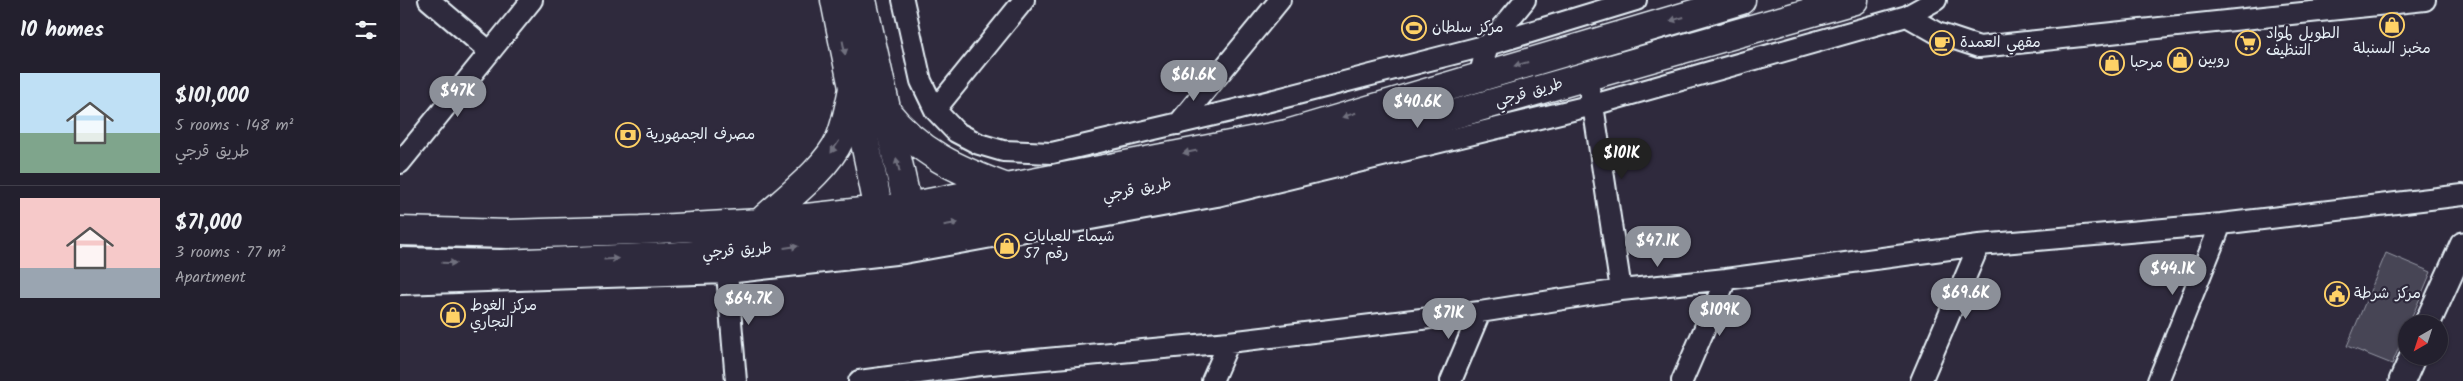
<!DOCTYPE html>
<meta charset="utf-8">
<style>
body{margin:0;font-family:Kalam,"Playpen Sans Arabic",sans-serif;background:#2f2d3a;color:#f1f3f6;height:100vh;display:flex;flex-direction:column;font-size:19px;white-space:nowrap}
*{box-sizing:border-box;margin:0}
p{font-size:16px;color:#a3a3aa}
.icon{flex:none;width:28px;height:28px;fill:none;stroke:currentColor;stroke-width:2;stroke-linecap:round;stroke-linejoin:round}
.map{position:relative;flex:1;overflow:hidden}
.details{display:flex;flex-direction:column;background:#23202e;width:400px}
.details>*{flex:none}
.needle{width:32px;rotate:219deg}
.tools{position:absolute;left:1998px;top:315px;display:grid;gap:10px}
.tools a{display:grid;place-items:center;width:50px;height:50px;border-radius:50%;background:#23202e;box-shadow:0 1px 4px #0004,0 0 0 1px #403e4a;font-size:25px}
.price{position:absolute;translate:-50% -42px;padding:0 11px;border-radius:18px;background:#8c9099;color:#fff;font-size:16px;line-height:32px;filter:drop-shadow(0 1px 2px #0008)}
.price::after{content:'';position:absolute;left:50%;top:30px;width:15px;height:11px;margin-left:-8px;background:inherit;clip-path:polygon(0 0,100% 0,50% 100%)}
.price.current{background:#222;color:#fff}
ul{padding:0;list-style:none}
li{display:flex;align-items:center;gap:15px;height:125px;padding:0 20px}
li+li{border-top:1px solid #403e4a}
li span{display:grid;place-items:center;flex:none;width:140px;height:100px;border-radius:0px;color:#555}
li>.icon{margin-inline-start:auto}
span .icon{width:60px;height:60px;fill:#fffc;stroke-width:1}
li b{font-size:21px}
h2{display:flex;justify-content:space-between;align-items:center;height:60px;padding:0 20px;font-size:21px}
main{display:flex;flex:1;min-height:0}
.map>svg:first-child{display:block}
.green{fill:#464455;stroke:#979aa6}
.lines{fill:none;stroke-linecap:round;stroke-linejoin:round}
.minor-casing{stroke:#e8f1f8;stroke-width:24}
.tertiary-casing{stroke:#e8f1f8;stroke-width:29}
.primary-casing{stroke:#e8f1f8;stroke-width:31}
.trunk-casing{stroke:#e8f1f8;stroke-width:31}
.minor{stroke:#2f2a3d;stroke-width:20}
.tertiary{stroke:#2f2a3d;stroke-width:25}
.primary{stroke:#2f2a3d;stroke-width:28}
.trunk{stroke:#2f2a3d;stroke-width:28}
.oneway{fill:#70707e}
.labels{text-anchor:middle;dominant-baseline:central;stroke-width:4.5;stroke-linejoin:round;paint-order:stroke}
.poi-label{font-size:15px;fill:#e8f1f8;stroke:#2f2a3d;text-anchor:start}
.street-label{font-size:15px;fill:#e8f1f8;stroke:#2f2a3d}
</style>
<main>
<section class="details">
<h2>10 homes<svg class="icon" aria-label="filters" viewBox="0 0 24 24"><path d="M4 7h16M4 17h16"/><circle cx="9" cy="7" r="2"/><circle cx="15" cy="17" r="2"/></svg></h2>
<ul>
<li><span style="background:linear-gradient(#bfe0f5 60%,#7fa58c 0)"><svg class="icon" aria-label="home" viewBox="0 0 24 24"><path d="M3 11l9-7 9 7M6 9v11h12V9"/></svg></span><div><b>$101,000</b><p>5 rooms · 148 m²</p><p>طريق قرجي</p></div></li>
<li><span style="background:linear-gradient(#f6c9c9 70%,#9aa5b1 0)"><svg class="icon" aria-label="home" viewBox="0 0 24 24"><path d="M3 11l9-7 9 7M6 9v11h12V9"/></svg></span><div><b>$71,000</b><p>3 rooms · 77 m²</p><p>Apartment</p></div></li>
</ul>
</section>
<div class="map">
<svg width="2063" height="381" viewBox="0 0 2063 381">
<rect width="100%" height="100%" fill="#2f2a3d"/>
<filter id="ink" filterUnits="userSpaceOnUse"><feTurbulence type="fractalNoise" baseFrequency=".02" numOctaves="2"/><feDisplacementMap in="SourceGraphic" scale="10" xChannelSelector="R" yChannelSelector="G"/><feConvolveMatrix kernelMatrix="1 2 1 2 8 2 1 2 1" color-interpolation-filters="sRGB"/></filter>
<g filter="url(#ink)">
<!-- green -->
<path class="green" d="M1986 253 2031 272 2009 324H2006V331L1992 364 1947 346Z"/>
<g class="lines">
<defs>
<path id="minor" d="M29 0 89 51
M503 0 521 81 535 110 556 132 579 144 603 151 652 153 835 110 1088 45 1079 76
M1125 0 1088 45 1236 0
M1507 16 1536 0
M1186 77 1193 105 1221 290
M535 110 624 0
M778 124 880 0
M0 163 132 0
M327 273 336 381
M0 284 327 273 504 253 817 196 1193 105 1507 16 1537 33 1579 47 2025 0
M459 381 580 365 829 342 1080 312 1221 290 1326 279 1579 245 1821 224 2063 195
M812 381 829 342
M1051 381 1080 312
M1282 381 1326 279
M1521 381 1579 245
M1758 381 1821 224"/>
<path id="tertiary" d="M2027 324 2063 245
M2002 381 2013 356"/>
<path id="primary" d="M435 0C450 78 469 155 483 233
M462 0 513 230"/>
<path id="trunk" d="M485 110C519 153 557 170 607 188
M360 223C384 200 426 170 440 139 447 122 450 102 454 84
M0 231 108 234 240 230 360 223 508 207 887 134 1341 0
M0 262 100 264 266 257 377 249 483 235 629 212 897 159 1454 0"/>
</defs>
<!-- minor casing -->
<use href="#minor" class="minor-casing"/>
<!-- tertiary casing -->
<use href="#tertiary" class="tertiary-casing"/>
<!-- primary casing -->
<use href="#primary" class="primary-casing"/>
<!-- trunk casing -->
<use href="#trunk" class="trunk-casing"/>
<!-- minor -->
<use href="#minor" class="minor"/>
<!-- tertiary -->
<use href="#tertiary" class="tertiary"/>
<!-- primary -->
<use href="#primary" class="primary"/>
<!-- trunk -->
<use href="#trunk" class="trunk"/>
</g>
<!-- one-way arrows -->
<defs><path id="oneway-solid" d="M-6-.8H1V-3.2L6.5 0L1 3.2V.8H-6Z" transform="scale(1.25)"/></defs>
<g class="oneway">
<use href="#oneway-solid" transform="translate(1277 19) rotate(164)"/>
<use href="#oneway-solid" transform="translate(444 48) rotate(79)"/>
<use href="#oneway-solid" transform="translate(1121 64) rotate(164)"/>
<use href="#oneway-solid" transform="translate(949 115) rotate(163)"/>
<use href="#oneway-solid" transform="translate(435 147) rotate(124)"/>
<use href="#oneway-solid" transform="translate(790 152) rotate(169)"/>
<use href="#oneway-solid" transform="translate(498 165) rotate(-103)"/>
<use href="#oneway-solid" transform="translate(551 224) rotate(-9)"/>
<use href="#oneway-solid" transform="translate(391 247) rotate(-7)"/>
<use href="#oneway-solid" transform="translate(211 259) rotate(-3)"/>
<use href="#oneway-solid" transform="translate(49 263) rotate(1)"/>
</g>
</g>
<!-- icons -->
<defs>
<symbol id="shop-ring" viewBox="-11 -11 22 22"><circle r="9.5" fill="#2f2a3d" stroke="#ffd166" stroke-width="1.5"/><path d="M-5-2.5h2.3a2.7 3.5 0 0 1 5.4 0H5L5.5 6h-11ZM-1.5-2.5h3a1.5 2.3 0 0 0-3 0Z" fill="#ffd166"/></symbol>
<symbol id="stadium-ring" viewBox="-11 -11 22 22"><circle r="9.5" fill="#2f2a3d" stroke="#ffd166" stroke-width="1.5"/><path d="M0-5a6.5 5 0 1 0 0 10a6.5 5 0 1 0 0-10ZM-3.5-1.8h7v3.6h-7Z" fill="#ffd166"/></symbol>
<symbol id="cafe-ring" viewBox="-11 -11 22 22"><circle r="9.5" fill="#2f2a3d" stroke="#ffd166" stroke-width="1.5"/><path d="M-5.5-4.5H6V0H3Q3 3.5 0 3.5H-2.5Q-5.5 3.5-5.5 0ZM3-3.2v2h1.7v-2ZM-6 4.5H4V6H-6Z" fill="#ffd166"/></symbol>
<symbol id="supermarket-ring" viewBox="-11 -11 22 22"><circle r="9.5" fill="#2f2a3d" stroke="#ffd166" stroke-width="1.5"/><path d="M-6-5.5h2.5l.6 2H6L4.5 2H-2.5L-4.4-4H-6ZM-1.5 3.2a1.3 1.3 0 1 0 .1 0ZM3 3.2a1.3 1.3 0 1 0 .1 0Z" fill="#ffd166"/></symbol>
<symbol id="bank-ring" viewBox="-11 -11 22 22"><circle r="9.5" fill="#2f2a3d" stroke="#ffd166" stroke-width="1.5"/><path d="M-6-4H6V4H-6ZM0-2.3a2.3 2.3 0 1 0 0 4.6a2.3 2.3 0 1 0 0-4.6Z" fill="#ffd166"/></symbol>
<symbol id="civic-ring" viewBox="-11 -11 22 22"><circle r="9.5" fill="#2f2a3d" stroke="#ffd166" stroke-width="1.5"/><path d="M-.6-6.5H3V-4.5H.6V-3L4-1V1h2V6H-6V1h2V-1L-.6-3ZM-1.2 2.5V6h2.4V2.5Z" fill="#ffd166"/></symbol>
</defs>
<g fill-rule="evenodd">
<use href="#shop-ring" x="1978" y="11" width="28" height="28"/>
<use href="#stadium-ring" x="1000" y="14" width="28" height="28"/>
<use href="#cafe-ring" x="1528" y="29" width="28" height="28"/>
<use href="#supermarket-ring" x="1834" y="29" width="28" height="28"/>
<use href="#shop-ring" x="1766" y="46" width="28" height="28"/>
<use href="#shop-ring" x="1698" y="49" width="28" height="28"/>
<use href="#bank-ring" x="214" y="121" width="28" height="28"/>
<use href="#shop-ring" x="593" y="232" width="28" height="28"/>
<use href="#civic-ring" x="1923" y="280" width="28" height="28"/>
<use href="#shop-ring" x="39" y="301" width="28" height="28"/>
</g>
<g class="labels">
<!-- poi labels -->
<g class="poi-label">
<text x="1032" y="28">مركز سلطان</text>
<text x="1866" y="34">الطويل لمواد<tspan x="1866" dy="17">التنظيف</tspan></text>
<text x="1560" y="43">مقهي العمدة</text>
<text x="1992" y="49" text-anchor="middle">مخبز السنبلة</text>
<text x="1798" y="60">روبين</text>
<text x="1730" y="63">مرحبا</text>
<text x="246" y="135">مصرف الجمهورية</text>
<text x="624" y="237">شيماء للعبايات<tspan x="624" dy="17">رقم 57</tspan></text>
<text x="1954" y="294">مركز شرطة</text>
<text x="70" y="306">مركز الغوط<tspan x="70" dy="17">التجاري</tspan></text>
</g>
<!-- street labels -->
<g class="street-label">
<text transform="translate(1129 93) rotate(-16)">طريق قرجي</text>
<text transform="translate(737 190) rotate(-11)">طريق قرجي</text>
<text transform="translate(337 251) rotate(-4)">طريق قرجي</text>
</g>
</g>
</svg>
<div class="tools">
<a><svg class="needle" viewBox="-14 -14 28 28"><path d="M0-13l5 13h-10z" fill="#e53935"/><path d="M0 13l5-13h-10z" fill="#a3a3aa"/></svg></a>
</div>
<b class="price" style="left:794px;top:102px">$61.6K</b>
<b class="price" style="left:58px;top:118px">$47K</b>
<b class="price" style="left:1018px;top:129px">$40.6K</b>
<b class="price current" style="left:1222px;top:180px">$101K</b>
<b class="price" style="left:1258px;top:268px">$47.1K</b>
<b class="price" style="left:1773px;top:296px">$44.1K</b>
<b class="price" style="left:1566px;top:320px">$69.6K</b>
<b class="price" style="left:349px;top:326px">$64.7K</b>
<b class="price" style="left:1320px;top:337px">$109K</b>
<b class="price" style="left:1049px;top:340px">$71K</b>
</div>
</main>
